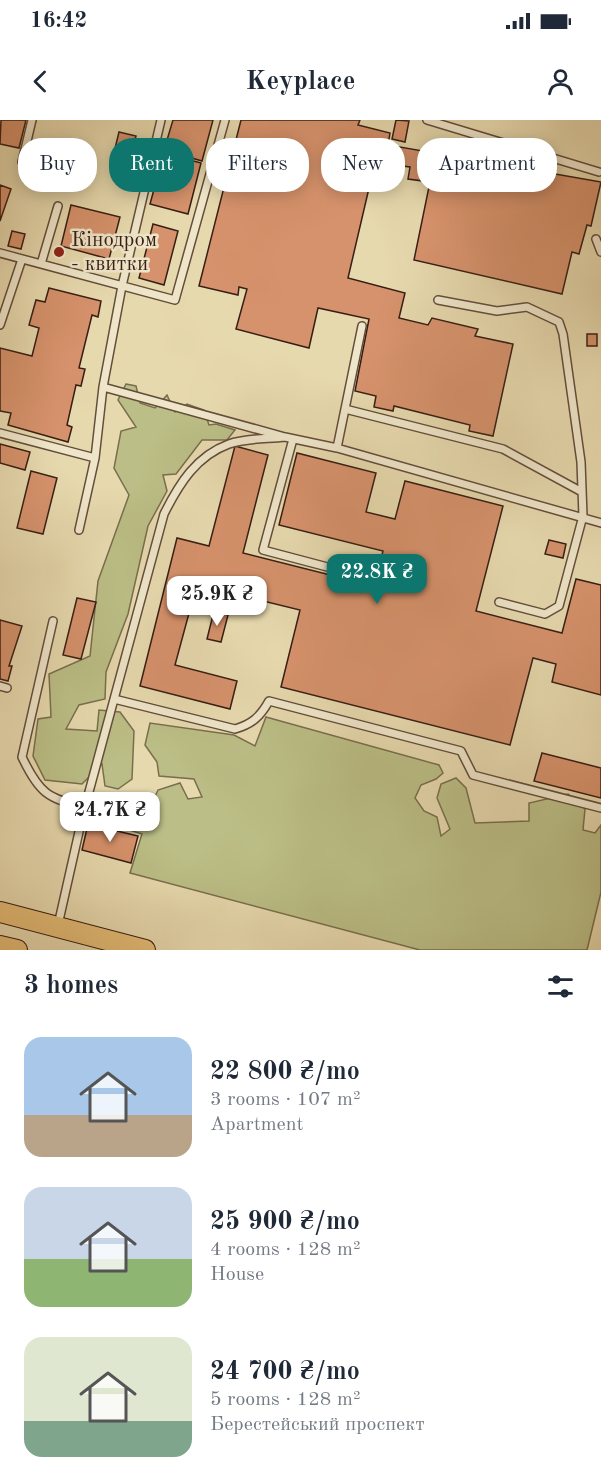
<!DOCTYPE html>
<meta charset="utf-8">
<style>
body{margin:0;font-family:"Old Standard TT",serif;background:#f6f6f7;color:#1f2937;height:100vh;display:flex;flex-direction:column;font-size:22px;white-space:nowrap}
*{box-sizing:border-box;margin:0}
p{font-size:20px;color:#747a83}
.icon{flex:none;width:33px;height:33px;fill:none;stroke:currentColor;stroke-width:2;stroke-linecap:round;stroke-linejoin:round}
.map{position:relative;height:830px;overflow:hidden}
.drawer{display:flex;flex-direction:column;background:#fff;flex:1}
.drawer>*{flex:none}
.guide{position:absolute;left:18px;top:18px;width:566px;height:54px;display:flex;gap:12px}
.price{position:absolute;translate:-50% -51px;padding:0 14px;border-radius:12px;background:#fff;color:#222;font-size:20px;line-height:39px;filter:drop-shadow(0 2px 3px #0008)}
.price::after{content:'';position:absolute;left:50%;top:36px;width:18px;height:14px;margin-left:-9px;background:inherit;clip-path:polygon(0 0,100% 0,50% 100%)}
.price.active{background:#0f766e;color:#fff}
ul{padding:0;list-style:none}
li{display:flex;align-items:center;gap:18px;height:150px;padding:0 24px}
li span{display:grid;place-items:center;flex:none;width:168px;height:120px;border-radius:18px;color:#555}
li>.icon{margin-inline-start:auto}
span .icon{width:72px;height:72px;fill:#fffc;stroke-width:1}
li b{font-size:26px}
h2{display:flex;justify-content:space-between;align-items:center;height:72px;padding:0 24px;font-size:26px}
.pill{padding:0 21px;border-radius:24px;background:#fff;box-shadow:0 3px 15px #0003;font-size:21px;line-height:54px}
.pill.active{background:#0f766e;color:#fff}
.status{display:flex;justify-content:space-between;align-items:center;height:42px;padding:0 30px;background:#fff;direction:ltr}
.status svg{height:16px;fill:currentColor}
header{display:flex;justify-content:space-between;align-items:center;height:78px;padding:0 24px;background:#fff;font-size:27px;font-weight:700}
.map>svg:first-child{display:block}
.green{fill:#bbbe86;stroke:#796e4e;stroke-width:1.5}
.building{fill:#d6926c;stroke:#371e15;stroke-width:1.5}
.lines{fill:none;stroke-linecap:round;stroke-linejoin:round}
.lane-casing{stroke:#634d3b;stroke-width:10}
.primary-casing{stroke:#371e15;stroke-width:22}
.lane{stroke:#efe6ca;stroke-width:7}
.primary{stroke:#e4bc77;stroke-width:20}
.poi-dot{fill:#8f2418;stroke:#efe6ca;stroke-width:2}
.labels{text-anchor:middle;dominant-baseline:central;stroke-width:5;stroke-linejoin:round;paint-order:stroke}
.poi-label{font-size:21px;fill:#371e15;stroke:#efe6ca;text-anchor:start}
</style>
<div class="status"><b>16:42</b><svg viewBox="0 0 49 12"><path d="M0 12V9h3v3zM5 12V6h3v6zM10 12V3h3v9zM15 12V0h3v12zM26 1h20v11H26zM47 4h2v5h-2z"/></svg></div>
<header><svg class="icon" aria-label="back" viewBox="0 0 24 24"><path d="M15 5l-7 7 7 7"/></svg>Keyplace<svg class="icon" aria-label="person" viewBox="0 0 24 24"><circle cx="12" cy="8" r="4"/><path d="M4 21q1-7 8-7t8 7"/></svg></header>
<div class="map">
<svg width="601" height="830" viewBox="0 0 601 830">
<rect width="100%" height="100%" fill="#e7d9ae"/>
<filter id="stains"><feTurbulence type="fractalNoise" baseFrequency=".00333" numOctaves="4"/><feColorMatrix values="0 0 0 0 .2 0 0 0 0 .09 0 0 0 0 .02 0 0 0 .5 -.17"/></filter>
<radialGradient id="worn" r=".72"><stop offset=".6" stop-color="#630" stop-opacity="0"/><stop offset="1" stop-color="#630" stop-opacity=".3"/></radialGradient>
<!-- green -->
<path class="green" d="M126 264 136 266 140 283 155 288 167 275 175 292 187 284 204 290 209 305 216 304 235 310 227 320H202L176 354 163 355 167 371 148 406 128 494 106 552 105 579 79 585 66 609 97 611 99 590 120 592 134 611 132 659 118 669 105 666 102 644 82 664 45 660 33 636 38 599 51 597 49 554 90 536 98 461 129 375 114 348 121 311 136 307 118 280Z
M266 597 439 645 443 653 436 659 421 665 415 678 424 691 437 697 441 716 450 709 437 678 441 664 456 658 466 668 475 703 529 701V683L568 674 585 689 583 710 595 713 601 705V772L587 830H420L130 753 142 714 114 705 109 697 113 688 147 695 158 670 180 663 188 679 202 677 194 659 159 656 157 642 145 625 150 603 234 615 255 626Z"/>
<!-- building -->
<path class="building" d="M1 0H26L19 28 0 24Z
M173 0H213L202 41 164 30Z
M241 0H360L358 5 390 13 388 25 601 62 591 106 587 105 579 134 572 132 562 174 414 140 430 62 408 59 410 47 387 44 386 54 373 51 348 158 405 173 399 198 428 205 432 198 478 209 475 216 513 224 493 316 469 311 470 305 394 286 393 291 374 287 376 276 355 271 369 199 318 188 309 228 236 209 247 169 239 167 238 175 199 166Z
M396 0 409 1 405 22 392 19Z
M119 12 136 16 127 49 111 45Z
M164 33 201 43 188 94 150 84Z
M0 65 11 69 0 101Z
M71 85 120 97 109 139 61 126Z
M153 104 178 111 164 165 139 158Z
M12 111 25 114 21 129 8 126Z
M49 168 101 181 98 197 92 195 79 248 85 249 81 266 76 265 67 305 72 307 68 322 8 305 11 293 0 291V228L32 236 39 208 29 205 36 180 45 182Z
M587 214H597V226H587Z
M0 324 30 332 25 350 0 343Z
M235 326 268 335 243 433 374 466 383 431 279 405 297 333 376 353 366 392 395 399 405 361 503 386 476 491 562 513 576 459 601 465V575L552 562 556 544 533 538 510 625 281 567 300 490 235 474 233 481 195 471 175 545 237 561 230 589 140 566 177 418 209 426Z
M31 351 57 358 43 414 17 408Z
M549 420 566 424 563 438 545 434Z
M77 478 96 482 81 539 63 535Z
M214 491 228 495 221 522 207 519Z
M0 500 22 506 9 546H12L8 561 0 559Z
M542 633 601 648V678L534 661Z
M88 704 138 716 131 743 82 730Z"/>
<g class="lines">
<defs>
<path id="lane" d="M427 0 599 52
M22 42 32 0
M596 119 601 132
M0 133 175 180 225 0
M41 144 58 86
M438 180 497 191 527 187 559 202 563 214 581 342 583 396 559 486 545 494 499 482
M0 205 22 139
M103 267 285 317 337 328 601 403
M345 289 503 329 582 372
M0 313 95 338
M293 319 263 430 369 458
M337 328 362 206
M79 410 95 338 103 267 122 166 161 0
M53 501 22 637C39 673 48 679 85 687
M0 566 7 568
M114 579 235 609C252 604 260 597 269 581L461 631 473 655 601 688
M58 805 83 694 164 394C179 364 196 336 229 324 245 318 267 319 285 317"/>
<path id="primary" d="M0 792 145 830
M0 826 17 830"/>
</defs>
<!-- lane casing -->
<use href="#lane" class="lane-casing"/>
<!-- primary casing -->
<use href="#primary" class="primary-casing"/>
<!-- lane -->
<use href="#lane" class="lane"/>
<!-- primary -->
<use href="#primary" class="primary"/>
</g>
<!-- markers -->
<circle class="poi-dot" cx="59" cy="132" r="6"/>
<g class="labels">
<!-- poi labels -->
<g class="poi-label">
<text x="71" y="120">Кінодром<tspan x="71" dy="24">- квитки</tspan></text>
</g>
</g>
<rect width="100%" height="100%" filter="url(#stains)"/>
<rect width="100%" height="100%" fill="url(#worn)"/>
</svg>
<b class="price active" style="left:377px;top:485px">22.8K ₴</b>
<b class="price" style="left:217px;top:507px">25.9K ₴</b>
<b class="price" style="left:110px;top:723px">24.7K ₴</b>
<div class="guide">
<a class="pill">Buy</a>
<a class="pill active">Rent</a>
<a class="pill">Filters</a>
<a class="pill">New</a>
<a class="pill">Apartment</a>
</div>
</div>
<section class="drawer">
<h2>3 homes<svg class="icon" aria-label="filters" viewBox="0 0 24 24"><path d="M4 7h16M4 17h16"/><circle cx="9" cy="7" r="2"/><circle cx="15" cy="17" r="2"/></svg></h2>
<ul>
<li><span style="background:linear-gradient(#a9c7e8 65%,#b9a48a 0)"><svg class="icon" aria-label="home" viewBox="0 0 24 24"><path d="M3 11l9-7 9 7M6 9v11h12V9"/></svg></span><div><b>22 800 ₴/mo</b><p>3 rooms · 107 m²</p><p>Apartment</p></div></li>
<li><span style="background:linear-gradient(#c9d6e8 60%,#8fb573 0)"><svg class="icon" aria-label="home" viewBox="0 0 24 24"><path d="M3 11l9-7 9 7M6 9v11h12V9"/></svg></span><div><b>25 900 ₴/mo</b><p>4 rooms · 128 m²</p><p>House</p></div></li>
<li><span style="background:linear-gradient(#dfe7d0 70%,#7fa58c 0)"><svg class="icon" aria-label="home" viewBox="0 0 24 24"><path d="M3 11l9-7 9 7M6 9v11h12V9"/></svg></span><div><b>24 700 ₴/mo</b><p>5 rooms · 128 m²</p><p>Берестейський проспект</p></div></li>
</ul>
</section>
